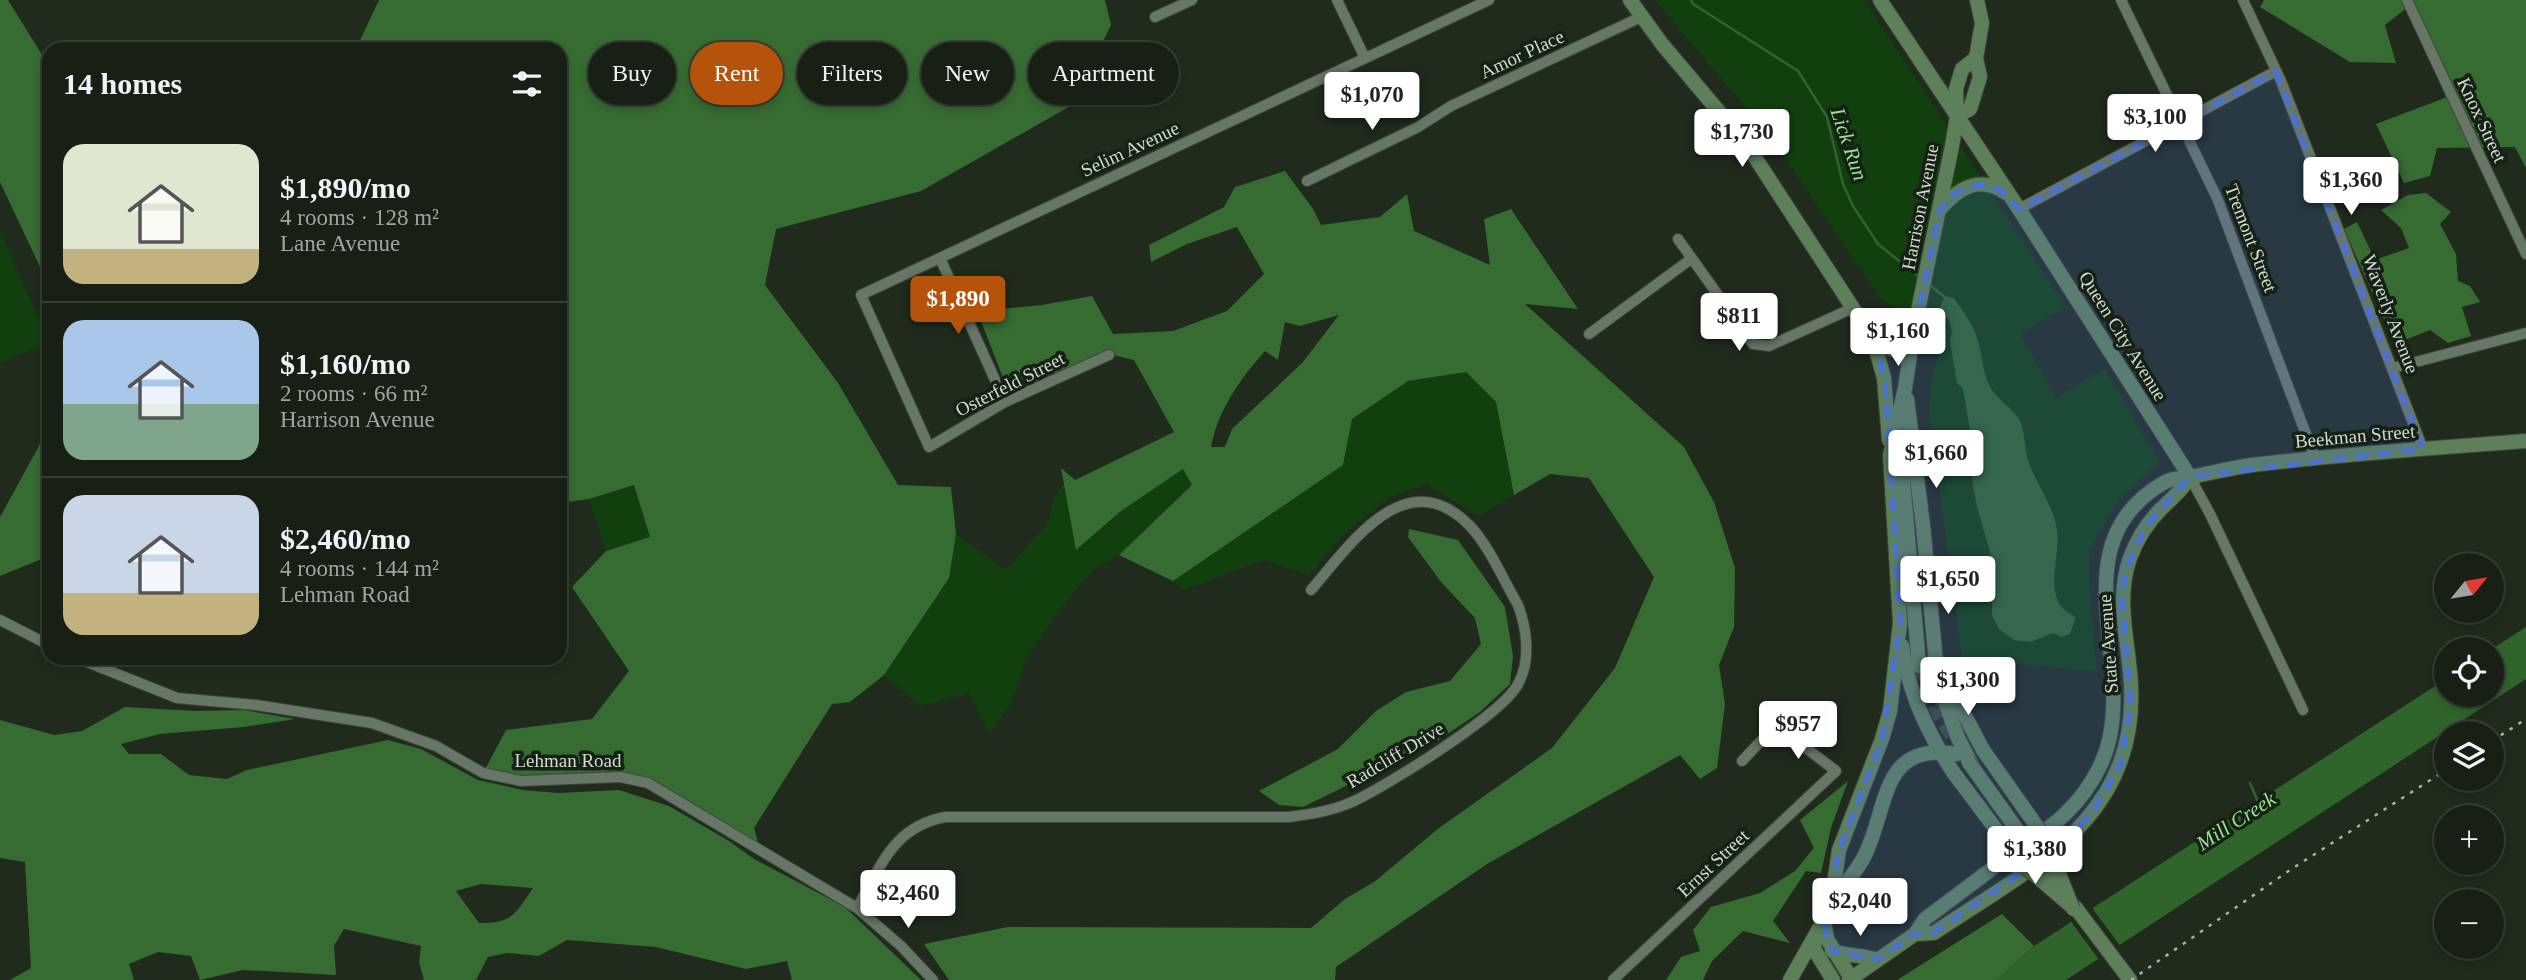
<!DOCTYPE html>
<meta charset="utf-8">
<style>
body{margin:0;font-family:Georgia,serif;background:#252d23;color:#f1f3f6;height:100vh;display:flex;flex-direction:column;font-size:26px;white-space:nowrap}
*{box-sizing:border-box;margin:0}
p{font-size:23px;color:#9fa3a1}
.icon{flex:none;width:38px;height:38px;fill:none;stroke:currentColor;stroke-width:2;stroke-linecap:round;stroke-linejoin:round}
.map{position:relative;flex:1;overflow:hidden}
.panel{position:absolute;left:42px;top:42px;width:525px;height:623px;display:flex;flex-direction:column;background:#182016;border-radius:21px;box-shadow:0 4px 10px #0003,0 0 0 2px #363e35}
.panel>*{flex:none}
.top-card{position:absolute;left:588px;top:42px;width:665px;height:63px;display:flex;gap:14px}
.needle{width:46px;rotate:60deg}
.tools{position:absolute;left:2434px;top:553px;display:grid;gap:14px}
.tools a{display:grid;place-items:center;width:70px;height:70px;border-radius:50%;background:#182016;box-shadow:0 4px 10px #0003,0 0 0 2px #363e35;font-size:35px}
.price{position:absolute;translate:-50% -60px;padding:0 16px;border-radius:7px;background:#fff;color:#222;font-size:23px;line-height:46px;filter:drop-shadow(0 2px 4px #0008)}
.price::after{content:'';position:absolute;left:50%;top:42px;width:21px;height:16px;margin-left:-10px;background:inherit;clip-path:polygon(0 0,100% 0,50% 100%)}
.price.on{background:#b45309;color:#fff}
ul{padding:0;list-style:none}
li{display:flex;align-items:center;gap:21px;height:175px;padding:0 21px}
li+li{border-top:2px solid #363e35}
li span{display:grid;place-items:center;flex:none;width:196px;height:140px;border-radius:21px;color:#555}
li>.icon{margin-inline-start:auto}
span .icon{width:84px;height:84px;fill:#fffc;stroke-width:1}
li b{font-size:30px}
h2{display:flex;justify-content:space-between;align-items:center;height:84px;padding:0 21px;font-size:30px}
.pill{padding:0 24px;border-radius:32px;background:#182016;box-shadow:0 4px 10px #0003,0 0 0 2px #363e35;font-size:24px;line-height:63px}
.pill.on{background:#b45309;color:#fff}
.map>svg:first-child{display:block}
.green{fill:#11400e}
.forest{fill:#366b32;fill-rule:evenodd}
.water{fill:#2f642b}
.pier{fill:#202b1e}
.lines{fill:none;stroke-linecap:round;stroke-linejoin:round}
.stream{stroke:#2f642b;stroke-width:2.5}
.secondary-tunnel{stroke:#3b4539;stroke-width:14;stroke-dasharray:14 7;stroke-linecap:butt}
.street-casing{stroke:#3d473c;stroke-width:12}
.secondary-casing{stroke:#3d473c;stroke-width:16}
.street{stroke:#687667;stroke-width:10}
.secondary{stroke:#5d805b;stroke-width:14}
.rail{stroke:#a8b1a7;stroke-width:2.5;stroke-dasharray:3.5 7;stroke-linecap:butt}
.secondary-bridge-casing{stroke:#3d473c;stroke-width:16;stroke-linecap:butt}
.secondary-bridge{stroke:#5d805b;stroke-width:14}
.marked{fill:#4a71d6;fill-opacity:0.2;stroke:#4a71d6;stroke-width:5;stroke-dasharray:14 9;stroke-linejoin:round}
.labels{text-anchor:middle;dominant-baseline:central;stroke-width:7;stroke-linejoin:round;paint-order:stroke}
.street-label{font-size:19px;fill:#d2dad1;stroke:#162115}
.water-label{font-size:21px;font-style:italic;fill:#98e391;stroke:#162115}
</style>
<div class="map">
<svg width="2526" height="980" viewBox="0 0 2526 980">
<rect width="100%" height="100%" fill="#202b1e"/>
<!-- green -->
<path class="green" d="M1655 0H1864L2066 307 2020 333 2056 398 2105 368 2159 462 2114 506 2092 547 2089 558V586L2097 672 1962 658 1929 410 1931 382 1945 329 1882 301 1773 140Z
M0 232 49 341 0 363Z
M1465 372 1496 402 1514 495 1478 516 1427 484 1391 496 1346 532 1309 575 1264 560 1183 590 1173 581 1343 465 1352 419 1408 381Z
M1183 468 1193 485 1119 555 1094 569 1061 608 1028 655 1010 706 989 734 969 693 920 706 884 675 949 578 956 534 1006 570 1048 523 1054 497 1064 484 1077 550 1121 511Z
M634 485 650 537 606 551 589 499Z"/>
<!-- forest -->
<path class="forest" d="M0 0H8L49 66V286L0 182Z
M379 0H1105L1111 25 1072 105 921 191 776 229 765 285 838 383 898 485 951 487 956 534 949 578 884 675 850 702 832 704 754 828 760 849 648 783 558 780 483 773 506 730 592 719 629 671 572 587 606 551 650 537 634 485 589 499 560 503V49H356Z
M2264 0H2526V168L2515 147 2437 148 2430 176 2404 183 2376 124 2458 93 2408 7 2385 25 2396 63 2350 62 2260 7Z
M1285 171 1313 209 1321 225 1380 217 1407 194 1414 231 1490 265 1484 219 1511 209 1578 309 1525 304 1684 447 1714 502 1735 568 1734 627 1719 665 1725 704 1717 768 1700 779 1680 755 1487 864 1336 967 1335 980H949L924 944 1008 927 1311 928 1345 899 1374 882 1439 828 1552 748 1615 668 1654 577 1589 478 1550 474 1514 495 1496 402 1466 372 1408 381 1352 419 1343 465 1173 581 1119 555 1192 485 1183 469 1121 511 1076 550 1061 468 1075 480 1174 432 1134 360 1104 353 1009 393 977 311 1042 305 1092 296 1113 334 1173 331 1227 311 1264 274 1237 227 1187 244 1151 262 1149 245 1224 207 1235 187ZM1339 315 1302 363 1232 429 1225 447H1211C1218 410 1240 379 1265 351L1278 360 1285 322 1300 326Z
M2426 193 2451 212 2440 224 2456 254 2458 281 2470 286 2480 302 2462 307 2471 336 2448 343 2430 330 2395 344 2344 229 2357 222 2375 260 2409 248 2401 228 2381 210 2408 195Z
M49 412V556L0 576V517L39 446Z
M1409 529 1458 540 1505 607 1513 656 1510 684 1480 712 1437 741 1394 758 1360 779 1303 807 1279 805 1259 791 1338 749 1376 711 1406 692 1450 681 1481 644 1475 618 1441 582 1408 537Z
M125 707 196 711 244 710 295 719 244 727 160 734 121 744 129 754H161L189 775 227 779 247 770 388 740 421 749 478 780 523 790 558 793 619 790 669 806 729 841 754 859 845 907 921 980H792L787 961 746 969 656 947 567 940 539 956 507 953 488 957 476 980H424L419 962 421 946 344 929 334 946 336 975 243 970 200 980 191 956 158 952 129 964 134 980H10L31 968 25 862 0 858V720L54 735 82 731ZM481 884 532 888H533C515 914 513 923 479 923L456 891Z
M1848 781 1831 828 1821 873 1806 871 1773 921 1790 943 1743 931 1712 961 1703 980H1666L1681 957 1700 951 1693 930 1711 907 1760 893 1795 871 1814 848 1800 820Z
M2002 914 2034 946 1997 980H1897Z"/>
<!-- water -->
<path class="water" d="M1945 296 1954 298C1961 309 1972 322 1976 335 1982 351 1982 371 1990 387 1997 399 2014 410 2019 419 2025 430 2024 444 2027 456 2033 480 2051 500 2056 525 2064 557 2037 600 2076 617L2070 634 2062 637 2053 633 2031 642 2014 640 1999 629 1992 615 1993 562 1977 507 1971 474 1973 447 1963 389 1957 383 1950 341 1952 331 1949 321 1940 307Z
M2526 627V679L2066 980H1997L2034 946 2446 679V695H2492V649Z"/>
<!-- pier -->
<path class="pier" d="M2090 905 2121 947 2100 961 2069 919Z"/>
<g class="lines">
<!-- stream -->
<path class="stream" d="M1691 0 1693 4 1798 71 1827 117 1843 184 1853 206 1878 244 1919 277
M1930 285 1947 299
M2250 783 2258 802"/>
<!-- secondary-tunnel -->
<path class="secondary-tunnel" d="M1919 666 1939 716 1956 742"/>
<defs>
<path id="street" d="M1337 0 1365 58
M2121 0 2217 198 2315 458
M2243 0 2281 81 2423 449
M2407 0 2526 254
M1155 17 1192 0
M1307 181 1418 127 1451 106 1641 17
M2019 209 2276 71
M1678 239 1753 344 1769 346 1853 308
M940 258 1005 402
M1589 334 1691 259
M1109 355 1005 402 929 447 861 295 1489 0
M2393 368 2526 333
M2190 477 2210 514 2303 710
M0 620 49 645
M77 658 177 698 256 705 372 723 436 746 483 773 521 781 620 777 648 783 857 908 901 946 933 980
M857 908C881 866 893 827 945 817H1289C1310 814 1332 811 1352 802 1385 787 1503 714 1518 684 1531 661 1527 629 1518 605 1504 581 1489 546 1470 526 1406 460 1350 545 1311 590
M1613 980 1836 771 1776 725 1742 761"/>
<path id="secondary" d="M1630 0 1662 44 1747 145 1873 339 1884 378 1889 440
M1880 0 2019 209 2190 477
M1957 116 1970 109 1980 77 1976 58 1982 23 1977 0
M1940 209C1959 187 1980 175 2006 193
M1873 339C1890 352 1900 356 1913 335
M1907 399 1923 525 1938 683 1958 738 1974 769
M1899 434 1919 666
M1902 646C1908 691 1928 734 1953 772
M1944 676 1983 750
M1833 900C1844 886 1857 871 1865 855 1889 806 1880 741 1957 754
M2075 907 2130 980
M1824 920 1827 939 1851 978
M1915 934 1934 933C2030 868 2138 820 2131 685 2129 642 2115 600 2130 558 2137 539 2147 523 2161 509 2173 497 2181 492 2190 477
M1815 937 1814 949 1833 980
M1832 951C1848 956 1863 955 1878 960
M1790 980 1824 920 1831 904 1839 850 1882 739 1890 711 1900 623 1890 455 1905 388 1913 335 1952 146 1957 116 1956 89 1962 69 1976 58
M1849 980 1915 934 1925 919C1952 899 1978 879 2005 859 2047 830 2079 811 2101 764 2144 672 2052 546 2165 482 2174 477 2181 479 2190 477 2211 473 2231 468 2252 465 2343 454 2435 448 2526 441"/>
</defs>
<!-- street casing -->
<use href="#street" class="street-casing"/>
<!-- secondary casing -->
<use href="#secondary" class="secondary-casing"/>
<!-- street -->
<use href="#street" class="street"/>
<!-- secondary -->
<use href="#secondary" class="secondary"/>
<!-- rail -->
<path class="rail" d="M2492 741 2526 719
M2131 980 2290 870 2446 770"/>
<defs>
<path id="secondary-bridge" d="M1983 750 2045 838 2073 909
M1968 761 2060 890
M1953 772 2022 864 2070 905"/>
</defs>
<!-- secondary-bridge casing -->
<use href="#secondary-bridge" class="secondary-bridge-casing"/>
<!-- secondary-bridge -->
<use href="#secondary-bridge" class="secondary-bridge"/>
</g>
<!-- marked area -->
<path class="marked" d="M2276 71 2423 449 2190 477 2145 528 2126 571 2122 596 2131 704 2121 764 2092 814 2052 852 2043 834 2012 855 2027 869 1934 933 1915 934 1878 960 1832 951 1827 939 1824 920 1839 850 1882 739 1900 623 1885 382 1873 339 1895 350 1913 335 1940 209 1955 193 1980 184 2001 190 2019 209Z"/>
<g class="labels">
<!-- street labels -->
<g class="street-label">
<text transform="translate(1522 54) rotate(-25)">Amor Place</text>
<text transform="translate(2482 120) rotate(65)">Knox Street</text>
<text transform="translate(1130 149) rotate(-25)">Selim Avenue</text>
<text transform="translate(1920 207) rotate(-79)">Harrison Avenue</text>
<text transform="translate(2251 238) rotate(69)">Tremont Street</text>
<text transform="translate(2391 314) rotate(69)">Waverly Avenue</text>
<text transform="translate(2123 336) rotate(58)">Queen City Avenue</text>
<text transform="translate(1010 384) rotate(-27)">Osterfeld Street</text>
<text transform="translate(2355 436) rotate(-5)">Beekman Street</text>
<text transform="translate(2108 644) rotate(-94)">State Avenue</text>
<text transform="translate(1395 755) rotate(-31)">Radcliff Drive</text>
<text x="568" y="760">Lehman Road</text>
<text transform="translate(1713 863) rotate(-43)">Ernst Street</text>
</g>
<!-- water labels -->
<g class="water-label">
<text transform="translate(1849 144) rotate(71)">Lick Run</text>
<text transform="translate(2236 821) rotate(-33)">Mill Creek</text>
</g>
</g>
</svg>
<div class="tools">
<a><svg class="needle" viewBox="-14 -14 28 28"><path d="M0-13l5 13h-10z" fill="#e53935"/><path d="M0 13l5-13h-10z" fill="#9fa3a1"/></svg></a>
<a><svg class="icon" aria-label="locate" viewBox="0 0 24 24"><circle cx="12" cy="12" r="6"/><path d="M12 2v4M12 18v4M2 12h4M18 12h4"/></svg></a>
<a><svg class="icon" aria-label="layers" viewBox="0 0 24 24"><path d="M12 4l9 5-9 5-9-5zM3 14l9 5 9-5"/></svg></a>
<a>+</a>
<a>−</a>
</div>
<b class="price" style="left:1372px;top:132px">$1,070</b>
<b class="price" style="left:2155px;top:154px">$3,100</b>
<b class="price" style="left:1742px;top:169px">$1,730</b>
<b class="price" style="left:2351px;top:217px">$1,360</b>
<b class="price on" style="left:958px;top:336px">$1,890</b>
<b class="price" style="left:1739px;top:353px">$811</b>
<b class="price" style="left:1898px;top:368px">$1,160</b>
<b class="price" style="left:1936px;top:490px">$1,660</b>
<b class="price" style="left:1948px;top:616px">$1,650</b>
<b class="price" style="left:1968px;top:717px">$1,300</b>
<b class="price" style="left:1798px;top:761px">$957</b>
<b class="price" style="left:2035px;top:886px">$1,380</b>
<b class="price" style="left:908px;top:930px">$2,460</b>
<b class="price" style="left:1860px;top:938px">$2,040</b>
<div class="top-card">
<a class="pill">Buy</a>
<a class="pill on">Rent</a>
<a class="pill">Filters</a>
<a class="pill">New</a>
<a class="pill">Apartment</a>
</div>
<section class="panel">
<h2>14 homes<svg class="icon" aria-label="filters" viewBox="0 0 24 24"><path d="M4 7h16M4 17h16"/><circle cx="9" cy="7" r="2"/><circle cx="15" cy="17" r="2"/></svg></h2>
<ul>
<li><span style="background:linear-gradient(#dfe7d0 75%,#c2b280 0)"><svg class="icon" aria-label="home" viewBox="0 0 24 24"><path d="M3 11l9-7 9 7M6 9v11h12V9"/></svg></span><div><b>$1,890/mo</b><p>4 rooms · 128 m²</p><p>Lane Avenue</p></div></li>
<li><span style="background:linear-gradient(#a9c7e8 60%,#7fa58c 0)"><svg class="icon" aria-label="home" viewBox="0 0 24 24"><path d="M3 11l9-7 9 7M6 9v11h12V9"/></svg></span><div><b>$1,160/mo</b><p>2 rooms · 66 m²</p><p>Harrison Avenue</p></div></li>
<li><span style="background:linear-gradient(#c9d6e8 70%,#c2b280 0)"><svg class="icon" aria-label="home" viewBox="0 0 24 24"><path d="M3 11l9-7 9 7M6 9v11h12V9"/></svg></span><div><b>$2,460/mo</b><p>4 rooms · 144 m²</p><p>Lehman Road</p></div></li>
</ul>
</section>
</div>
